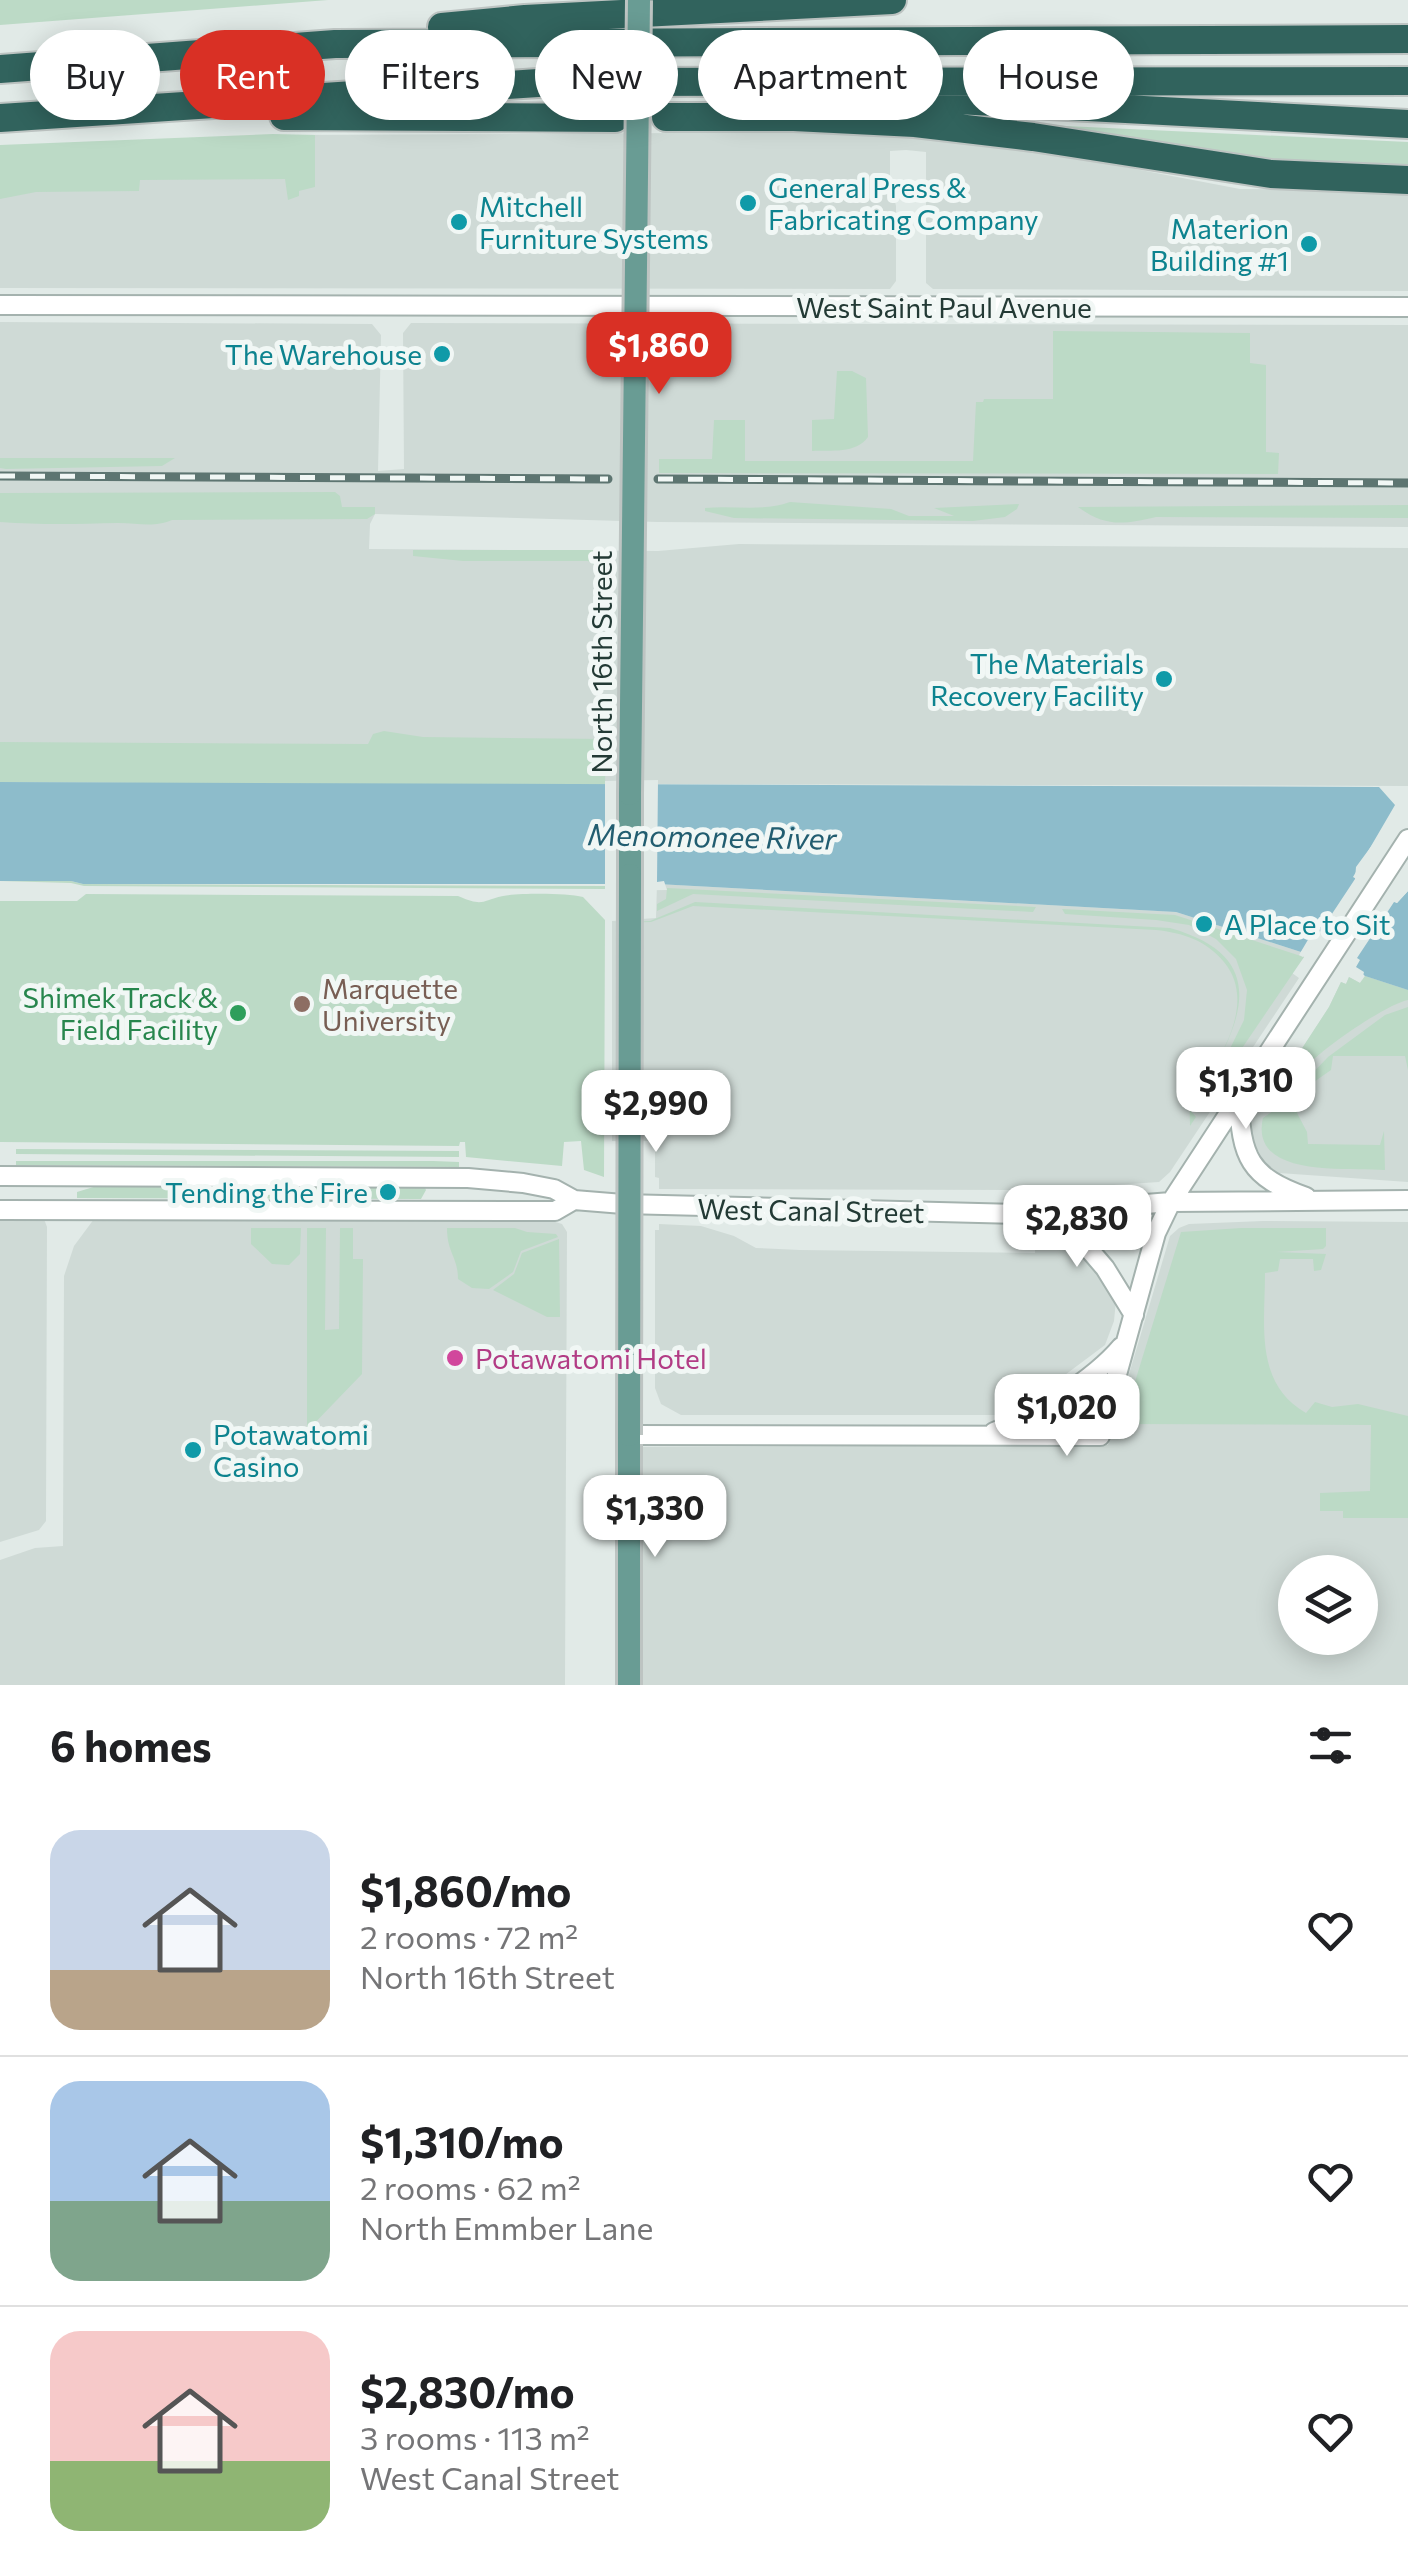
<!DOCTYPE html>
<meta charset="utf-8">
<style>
body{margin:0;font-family:Commissioner,sans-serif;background:#f2f2f2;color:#202124;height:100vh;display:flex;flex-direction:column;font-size:38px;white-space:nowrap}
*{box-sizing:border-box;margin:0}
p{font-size:32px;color:#757577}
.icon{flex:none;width:55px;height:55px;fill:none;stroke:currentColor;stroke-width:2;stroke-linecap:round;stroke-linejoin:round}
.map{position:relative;height:1685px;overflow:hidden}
.panel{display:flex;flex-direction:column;background:#fff;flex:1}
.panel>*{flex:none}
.banner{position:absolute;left:30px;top:30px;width:1350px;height:90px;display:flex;gap:20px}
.controls{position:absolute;left:1278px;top:1555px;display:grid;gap:20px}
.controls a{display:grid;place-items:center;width:100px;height:100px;border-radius:50%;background:#fff;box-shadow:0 5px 25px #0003;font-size:50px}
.price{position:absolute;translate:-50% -85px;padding:0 22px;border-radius:20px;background:#fff;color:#222;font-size:32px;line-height:65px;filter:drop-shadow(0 2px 5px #0008)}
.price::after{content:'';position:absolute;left:50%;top:60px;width:30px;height:22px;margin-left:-15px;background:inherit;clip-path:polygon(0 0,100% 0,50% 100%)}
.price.on{background:#d93025;color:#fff}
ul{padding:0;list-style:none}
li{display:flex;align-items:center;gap:30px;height:250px;padding:0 50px}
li+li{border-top:2px solid #e0e0e0}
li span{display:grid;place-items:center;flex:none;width:280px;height:200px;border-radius:30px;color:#555}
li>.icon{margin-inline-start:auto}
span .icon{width:120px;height:120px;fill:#fffc;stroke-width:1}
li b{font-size:42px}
h2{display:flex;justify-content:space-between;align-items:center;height:120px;padding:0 50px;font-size:42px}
.tag{padding:0 35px;border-radius:45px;background:#fff;box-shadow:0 5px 25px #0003;font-size:35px;line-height:90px}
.tag.on{background:#d93025;color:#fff}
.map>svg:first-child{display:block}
.built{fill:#cfdad6;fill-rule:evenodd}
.green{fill:#bcdac6}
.water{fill:#8dbccb}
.pier{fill:#e1eae7}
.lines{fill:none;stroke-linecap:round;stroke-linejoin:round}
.minor-casing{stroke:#a4b2ae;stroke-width:22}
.major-casing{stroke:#bdc4c2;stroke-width:28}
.highway-casing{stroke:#bdc4c2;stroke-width:32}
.minor{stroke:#fff;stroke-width:18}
.major{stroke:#699c94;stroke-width:22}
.highway{stroke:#31635d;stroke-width:28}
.rail-casing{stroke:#5d7571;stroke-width:9}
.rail{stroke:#f1f7f5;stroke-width:5;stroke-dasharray:15;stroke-linecap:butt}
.major-bridge-casing{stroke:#bdc4c2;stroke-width:28;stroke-linecap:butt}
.major-bridge{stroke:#699c94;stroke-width:22}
.culture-dot{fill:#0f9aa8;stroke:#f1f7f5;stroke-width:4}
.education-dot{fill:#8d6e63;stroke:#f1f7f5;stroke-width:4}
.leisure-dot{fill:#2e9e5b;stroke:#f1f7f5;stroke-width:4}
.hotel-dot{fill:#d1479c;stroke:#f1f7f5;stroke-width:4}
.labels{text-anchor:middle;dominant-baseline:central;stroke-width:10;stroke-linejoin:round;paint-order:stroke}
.culture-label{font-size:28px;fill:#0d838f;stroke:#f1f7f5;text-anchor:start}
.street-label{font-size:28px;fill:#233a35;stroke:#f1f7f5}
.education-label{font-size:28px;fill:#785e54;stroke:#f1f7f5;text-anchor:start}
.leisure-label{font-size:28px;fill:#27864d;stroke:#f1f7f5;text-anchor:end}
.hotel-label{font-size:28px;fill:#b23c85;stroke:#f1f7f5;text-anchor:start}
.water-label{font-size:30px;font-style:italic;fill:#225d70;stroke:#f1f7f5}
</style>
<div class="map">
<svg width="1408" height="1685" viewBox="0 0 1408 1685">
<rect width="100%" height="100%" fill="#e1eae7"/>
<!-- built -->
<path class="built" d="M880 132 1046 152 1240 189 1408 190V291L933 289 926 283V152L906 150 890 151V181L896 206V281L890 289 0 288V180L299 135Z
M0 322 372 324 381 335 378 471 404 469 403 333 411 323 1408 325V527L658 522 375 514 370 524 369 549 658 551 739 544 1408 548V786L0 782Z
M657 884 1176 912 1301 952 1304 957 1292 973 1299 978 1170 1172 1159 1182 1037 1190 659 1189V1178L655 1177V1141H612V921L656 918Z
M1365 976 1408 990V1182L1279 1173 1265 1164 1250 1135 1254 1109 1259 1102 1265 1104 1269 1100 1329 1007 1341 982 1346 984 1349 977 1360 983Z
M0 1219H44L47 1227 46 1521 39 1530 0 1542Z
M94 1219 552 1221 562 1224 567 1232 565 1685H0V1560L35 1548 63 1546 64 1276 74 1246Z
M1263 1221 1408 1222V1685H642L641 1447 1108 1445 1170 1236 1179 1228 1189 1224ZM1295 1572H1360V1638H1295Z
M659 1224 701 1226 734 1236 756 1248 800 1250 1035 1253V1250L1026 1242V1236L1031 1233H1045L1071 1243 1109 1285 1116 1300 1114 1321 1105 1345 1018 1410 1007 1415H681L661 1404 655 1388V1230H659Z"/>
<!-- green -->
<path class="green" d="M0 0H328L0 25Z
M1045 125 1408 142V169L1294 166Z
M273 134 315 135V187L299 191V196L288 200 285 179 140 180 139 191 36 192 0 199V145Z
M1053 331 1250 333V363L1266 365V452L1279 453 1278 474 659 473V459H712L714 420H745V461H973L976 402H983L984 399H1053Z
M837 371H852L866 378 868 437C856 454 831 450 812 451V420L834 419Z
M0 458H175L162 466 6 469 0 468Z
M335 492 340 496 342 507H375V514L367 519 172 520C153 528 139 523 118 523 78 524 41 525 0 522V493Z
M790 502 891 509 909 516H954L934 508 1019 504 1017 509 1005 517 973 521 734 518 705 511V508C734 505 761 512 790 502Z
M1408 505V518L1156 517C1124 524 1107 528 1078 507Z
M413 550H607V580L596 573 594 565 588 561H463L413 556Z
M384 731 423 737 606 739 605 786 0 782V742L368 744 373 734Z
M0 881H71L83 884 605 886V889L84 886 71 883Z
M667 888 1036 907 1033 912 693 894 657 911V904L666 899Z
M86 894 458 896C484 907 480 901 503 896 521 893 566 893 583 897L605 920 604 1177 584 1170 581 1141 564 1142 562 1166 466 1157 465 1142H460L459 1146 0 1142V901H77Z
M695 902 1170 928C1284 960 1232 1038 1192 1107L1191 1111 1196 1117 1190 1126C1190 1119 1189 1109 1191 1103 1195 1091 1206 1080 1212 1070 1232 1037 1251 995 1224 962 1206 940 1183 933 1156 930L693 906 651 922 612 923 650 921Z
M1062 909 1175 915 1304 957 1200 1110 1244 1020 1247 990 1236 959 1216 939 1189 925 1156 920 1065 914Z
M1365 976 1408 990V1000C1387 1004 1326 1046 1310 1063 1296 1076 1284 1101 1265 1105L1329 1007 1341 982 1346 984 1349 977 1360 983Z
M1408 1007V1070L1405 1056H1333L1331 1070 1311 1084 1297 1113 1307 1132 1308 1144 1380 1145 1384 1131 1385 1170C1348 1167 1249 1179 1263 1118L1283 1104 1328 1057 1385 1015Z
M16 1149 459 1151V1157L16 1154Z
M16 1161H433L459 1162V1167L16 1165Z
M100 1185 424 1186 426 1190 421 1199 77 1198V1192Z
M251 1228H301L300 1254 289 1265 272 1264 251 1244Z
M307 1228H326L325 1330 339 1329 340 1228H353V1259H363L362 1374 307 1431Z
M447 1228H515L527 1232 556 1234 558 1237 521 1251 513 1272 489 1289 472 1288 458 1279C458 1257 447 1253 447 1228Z
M1241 1228H1326V1246L1323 1249 1277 1252 1326 1254 1321 1270 1314 1271 1313 1259H1280L1278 1271 1265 1273C1265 1325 1254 1383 1306 1413L1315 1402 1332 1407 1358 1404 1408 1416V1518H1343V1511H1320V1493L1370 1491 1371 1425 1122 1424 1181 1232Z
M559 1239 560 1317H547L493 1290 514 1274 522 1253Z"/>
<!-- water -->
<path class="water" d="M0 782 1379 787 1395 805 1353 877 1397 903 1408 891V990L1365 976 1355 967 1359 960 1316 934 1301 952 1176 912 657 884H83L71 881H0Z"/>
<!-- pier -->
<path class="pier" d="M658 780 657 882 664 881 667 890 605 891V781Z
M1378 837 1383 838 1360 876 1396 896 1408 881V891L1397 903 1394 902 1357 958 1360 960 1356 967 1364 972 1362 980 1351 969 1353 962 1317 941 1303 957 1299 955 1309 938 1318 935 1355 879 1356 867Z"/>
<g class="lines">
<defs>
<path id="minor" d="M0 305 1408 307
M1239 1099C1241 1157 1249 1177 1306 1197
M0 1176 468 1178 523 1183 554 1189 574 1200 623 1204 1019 1214 1171 1202 1408 1200
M0 1210 555 1211 574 1200
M1037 1216 1075 1233 1105 1268 1134 1315
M994 1432C1034 1417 1094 1379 1121 1347
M629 1435 1100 1436 1156 1233 1171 1202 1408 839"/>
<path id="major" d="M630 794V875
M629 1685V1435"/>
<path id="highway" d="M442 27 525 19 892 0
M0 69 335 44 1408 39
M918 98 1408 124
M284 116 615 118
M666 117H794L915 123 1033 137 1271 174 1408 180
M0 118 553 82 1408 81"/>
</defs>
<!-- minor casing -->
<use href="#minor" class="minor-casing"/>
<!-- major casing -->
<use href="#major" class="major-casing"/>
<!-- highway casing -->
<use href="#highway" class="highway-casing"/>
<!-- minor -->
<use href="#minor" class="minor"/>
<!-- major -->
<use href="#major" class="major"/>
<!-- highway -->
<use href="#highway" class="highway"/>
<defs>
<path id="rail" d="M0 476 608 479
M658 479 1408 483"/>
</defs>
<!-- rail casing -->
<use href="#rail" class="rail-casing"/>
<!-- rail -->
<use href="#rail" class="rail"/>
<defs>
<path id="major-bridge" d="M630 794 639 0
M629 1435 630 875"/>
</defs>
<!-- major-bridge casing -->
<use href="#major-bridge" class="major-bridge-casing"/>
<!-- major-bridge -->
<use href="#major-bridge" class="major-bridge"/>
</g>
<!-- markers -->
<g class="culture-dot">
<circle cx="748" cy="203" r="10"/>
<circle cx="459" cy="222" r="10"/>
<circle cx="1309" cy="244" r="10"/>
<circle cx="442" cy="354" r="10"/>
<circle cx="1164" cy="679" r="10"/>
<circle cx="1204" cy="924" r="10"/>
<circle cx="388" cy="1192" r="10"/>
<circle cx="193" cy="1450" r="10"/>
</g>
<circle class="education-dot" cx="302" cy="1004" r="10"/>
<circle class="leisure-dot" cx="238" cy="1013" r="10"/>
<circle class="hotel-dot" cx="455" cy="1358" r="10"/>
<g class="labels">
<!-- culture labels -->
<g class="culture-label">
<text x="768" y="187">General Press &amp;<tspan x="768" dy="32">Fabricating Company</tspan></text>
<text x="479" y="206">Mitchell<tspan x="479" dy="32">Furniture Systems</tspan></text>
<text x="1289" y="228" text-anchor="end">Materion<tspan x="1289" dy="32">Building #1</tspan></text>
<text x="422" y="354" text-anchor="end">The Warehouse</text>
<text x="1144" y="663" text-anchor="end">The Materials<tspan x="1144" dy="32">Recovery Facility</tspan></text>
<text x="1224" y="924">A Place to Sit</text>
<text x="368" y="1192" text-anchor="end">Tending the Fire</text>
<text x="213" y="1434">Potawatomi<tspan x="213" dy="32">Casino</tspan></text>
</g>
<!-- street labels -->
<g class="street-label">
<text x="944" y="307">West Saint Paul Avenue</text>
<text transform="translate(601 662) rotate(-90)">North 16th Street</text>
<text transform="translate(811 1210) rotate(1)">West Canal Street</text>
</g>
<!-- education labels -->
<g class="education-label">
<text x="322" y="988">Marquette<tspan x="322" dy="32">University</tspan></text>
</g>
<!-- leisure labels -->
<g class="leisure-label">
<text x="218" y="997">Shimek Track &amp;<tspan x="218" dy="32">Field Facility</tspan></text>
</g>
<!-- hotel labels -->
<g class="hotel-label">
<text x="475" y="1358">Potawatomi Hotel</text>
</g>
<!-- water labels -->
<g class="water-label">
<text transform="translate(712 835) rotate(1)">Menomonee River</text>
</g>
</g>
</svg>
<div class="controls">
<a><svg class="icon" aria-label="layers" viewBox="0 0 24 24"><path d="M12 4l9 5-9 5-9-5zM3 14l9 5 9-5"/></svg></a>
</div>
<b class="price on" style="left:659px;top:397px">$1,860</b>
<b class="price" style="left:1246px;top:1132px">$1,310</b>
<b class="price" style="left:656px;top:1155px">$2,990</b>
<b class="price" style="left:1077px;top:1270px">$2,830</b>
<b class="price" style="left:1067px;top:1459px">$1,020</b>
<b class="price" style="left:655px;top:1560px">$1,330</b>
<div class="banner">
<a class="tag">Buy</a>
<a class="tag on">Rent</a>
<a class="tag">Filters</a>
<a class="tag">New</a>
<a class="tag">Apartment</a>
<a class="tag">House</a>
</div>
</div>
<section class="panel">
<h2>6 homes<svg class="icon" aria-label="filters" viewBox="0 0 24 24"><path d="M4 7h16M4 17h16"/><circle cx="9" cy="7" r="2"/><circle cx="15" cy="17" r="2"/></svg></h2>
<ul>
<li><span style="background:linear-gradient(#c9d6e8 70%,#b9a48a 0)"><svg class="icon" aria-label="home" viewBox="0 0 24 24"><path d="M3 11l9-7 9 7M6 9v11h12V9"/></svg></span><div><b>$1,860/mo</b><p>2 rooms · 72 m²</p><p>North 16th Street</p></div><svg class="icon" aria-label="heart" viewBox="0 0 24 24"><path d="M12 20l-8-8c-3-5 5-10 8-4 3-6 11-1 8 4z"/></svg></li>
<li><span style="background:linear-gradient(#a9c7e8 60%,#7fa58c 0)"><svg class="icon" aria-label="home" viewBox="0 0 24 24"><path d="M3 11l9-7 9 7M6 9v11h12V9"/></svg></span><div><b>$1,310/mo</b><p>2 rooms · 62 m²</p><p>North Emmber Lane</p></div><svg class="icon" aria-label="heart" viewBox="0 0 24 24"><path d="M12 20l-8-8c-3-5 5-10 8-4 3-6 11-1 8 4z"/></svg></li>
<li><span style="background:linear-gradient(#f6c9c9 65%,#8fb573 0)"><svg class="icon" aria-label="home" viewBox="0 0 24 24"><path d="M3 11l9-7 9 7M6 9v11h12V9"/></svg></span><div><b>$2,830/mo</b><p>3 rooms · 113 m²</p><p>West Canal Street</p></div><svg class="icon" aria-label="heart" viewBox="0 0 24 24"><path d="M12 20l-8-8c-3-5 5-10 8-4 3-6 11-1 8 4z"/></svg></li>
</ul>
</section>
